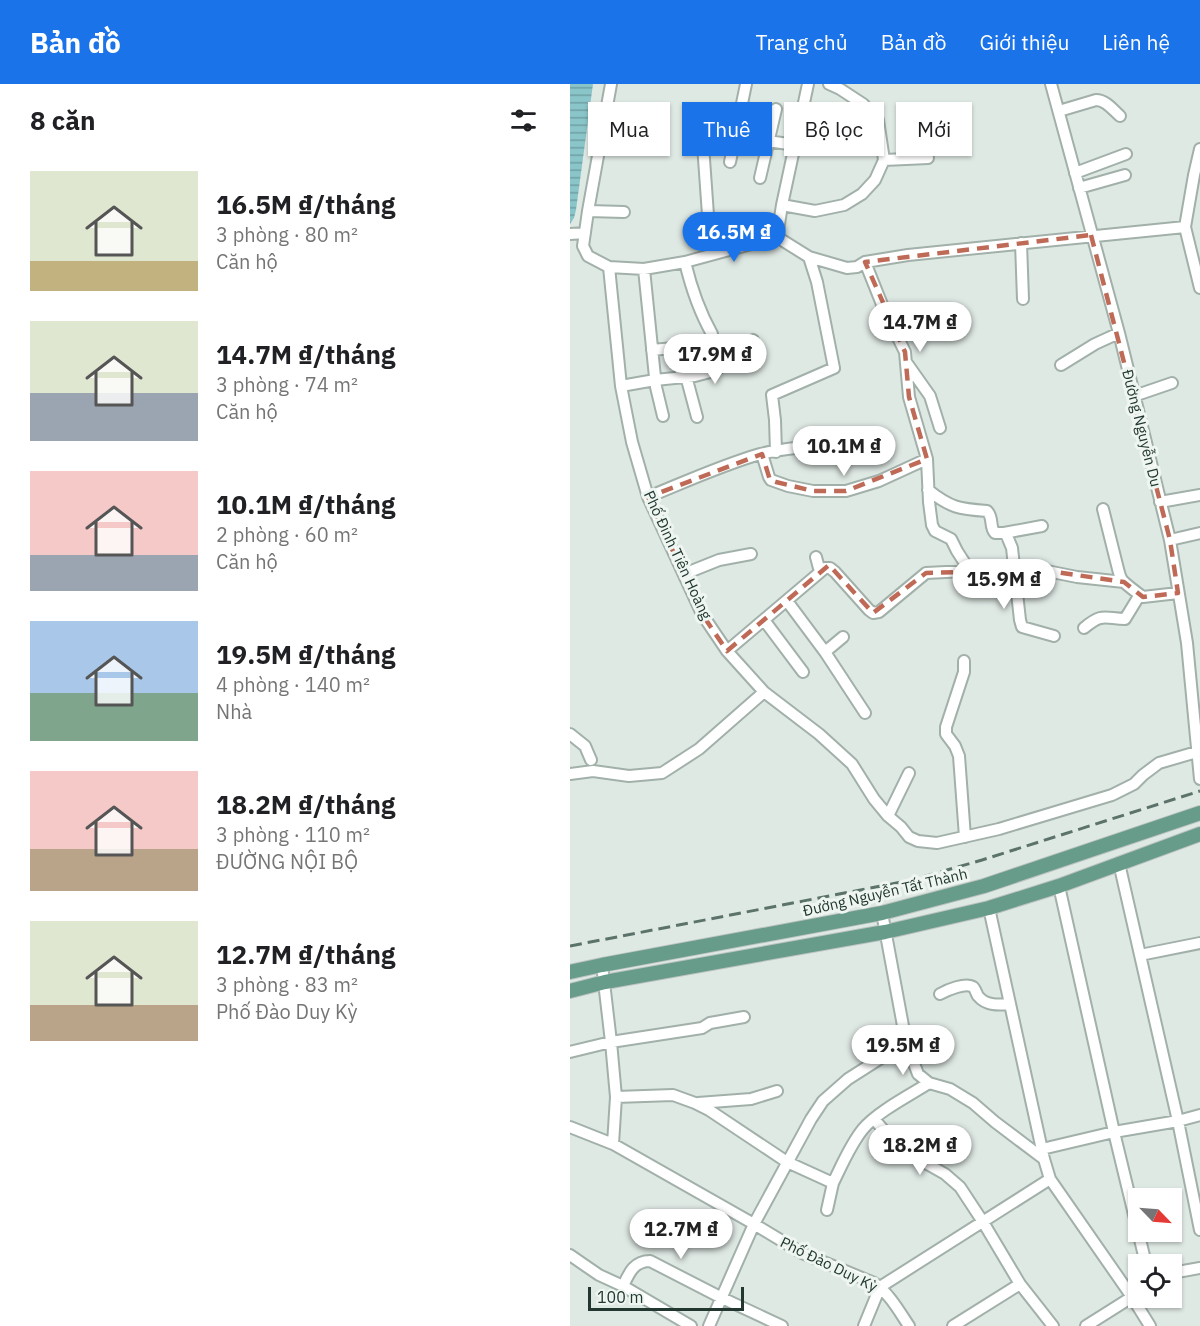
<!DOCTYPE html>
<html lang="vi">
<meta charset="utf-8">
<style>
body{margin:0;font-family:"IBM Plex Sans",sans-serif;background:#f2f2f2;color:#202124;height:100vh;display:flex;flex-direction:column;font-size:22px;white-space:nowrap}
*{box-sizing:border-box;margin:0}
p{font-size:20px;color:#757577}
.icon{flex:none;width:33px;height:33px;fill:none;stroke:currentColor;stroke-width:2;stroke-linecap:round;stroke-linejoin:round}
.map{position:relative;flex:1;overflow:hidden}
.details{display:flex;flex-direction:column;background:#fff;width:570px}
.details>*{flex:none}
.guide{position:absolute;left:18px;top:18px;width:522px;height:54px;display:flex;gap:12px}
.needle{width:39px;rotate:115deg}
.buttons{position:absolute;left:558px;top:1104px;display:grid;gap:12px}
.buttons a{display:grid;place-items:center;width:54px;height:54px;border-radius:0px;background:#fff;box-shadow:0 2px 4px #0004;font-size:30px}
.scale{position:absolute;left:18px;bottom:15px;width:156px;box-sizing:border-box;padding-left:6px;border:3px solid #213730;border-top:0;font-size:16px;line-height:21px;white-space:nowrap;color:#213730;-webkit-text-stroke:4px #eff6f2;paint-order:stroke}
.price{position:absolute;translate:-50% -51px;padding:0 14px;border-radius:21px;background:#fff;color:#222;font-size:20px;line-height:39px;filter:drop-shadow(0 2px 3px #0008)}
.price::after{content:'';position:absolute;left:50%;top:36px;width:18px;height:14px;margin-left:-9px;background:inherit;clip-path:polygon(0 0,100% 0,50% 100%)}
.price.active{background:#1a73e8;color:#fff}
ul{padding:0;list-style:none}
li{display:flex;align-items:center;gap:18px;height:150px;padding:0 30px}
li span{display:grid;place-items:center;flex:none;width:168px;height:120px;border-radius:0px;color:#555}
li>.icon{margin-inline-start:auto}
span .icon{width:72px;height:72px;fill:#fffc;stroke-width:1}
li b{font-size:26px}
h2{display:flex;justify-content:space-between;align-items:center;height:72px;padding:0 30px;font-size:26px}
.chip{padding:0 21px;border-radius:0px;background:#fff;box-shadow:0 2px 4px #0004;font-size:21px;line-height:54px}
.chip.active{background:#1a73e8;color:#fff}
header{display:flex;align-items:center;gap:36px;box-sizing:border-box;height:84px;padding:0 30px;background:#1a73e8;color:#fff}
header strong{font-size:28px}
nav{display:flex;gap:33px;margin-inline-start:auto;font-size:21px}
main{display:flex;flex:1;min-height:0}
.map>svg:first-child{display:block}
.water{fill:url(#water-rules)}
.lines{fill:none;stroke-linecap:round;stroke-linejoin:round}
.minor-casing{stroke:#a2b0aa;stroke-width:14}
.major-casing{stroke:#bcc3c1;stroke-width:16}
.minor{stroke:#fff;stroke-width:10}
.major{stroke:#679b8a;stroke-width:14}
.rail{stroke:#5b736b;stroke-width:3;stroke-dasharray:12 6;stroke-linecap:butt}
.marked{fill:none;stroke:#bf6a56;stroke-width:4.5;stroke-dasharray:12 8;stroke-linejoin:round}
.labels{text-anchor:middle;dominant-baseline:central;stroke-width:6;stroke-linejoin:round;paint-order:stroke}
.street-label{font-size:15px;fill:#213730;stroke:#eff6f2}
</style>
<header>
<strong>Bản đồ</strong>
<nav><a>Trang chủ</a><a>Bản đồ</a><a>Giới thiệu</a><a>Liên hệ</a></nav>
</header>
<main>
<section class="details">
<h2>8 căn<svg class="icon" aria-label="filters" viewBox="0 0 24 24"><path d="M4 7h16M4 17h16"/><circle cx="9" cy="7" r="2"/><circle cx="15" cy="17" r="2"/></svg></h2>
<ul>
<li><span style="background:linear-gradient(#dfe7d0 75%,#c2b280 0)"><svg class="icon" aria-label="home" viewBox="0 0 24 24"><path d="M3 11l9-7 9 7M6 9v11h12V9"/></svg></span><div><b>16.5M ₫/tháng</b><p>3 phòng · 80 m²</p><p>Căn hộ</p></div></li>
<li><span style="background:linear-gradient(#dfe7d0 60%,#9aa5b1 0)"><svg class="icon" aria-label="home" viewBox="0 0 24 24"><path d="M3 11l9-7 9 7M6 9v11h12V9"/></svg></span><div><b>14.7M ₫/tháng</b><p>3 phòng · 74 m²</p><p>Căn hộ</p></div></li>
<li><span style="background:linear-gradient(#f6c9c9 70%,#9aa5b1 0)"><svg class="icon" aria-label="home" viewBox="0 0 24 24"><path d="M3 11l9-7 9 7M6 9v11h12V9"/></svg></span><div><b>10.1M ₫/tháng</b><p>2 phòng · 60 m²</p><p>Căn hộ</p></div></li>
<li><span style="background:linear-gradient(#a9c7e8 60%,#7fa58c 0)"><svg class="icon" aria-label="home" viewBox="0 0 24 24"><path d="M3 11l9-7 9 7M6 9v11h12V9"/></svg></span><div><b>19.5M ₫/tháng</b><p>4 phòng · 140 m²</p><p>Nhà</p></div></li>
<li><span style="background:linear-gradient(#f6c9c9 65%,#b9a48a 0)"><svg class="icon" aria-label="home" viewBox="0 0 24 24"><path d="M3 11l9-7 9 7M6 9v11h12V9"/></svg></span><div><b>18.2M ₫/tháng</b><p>3 phòng · 110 m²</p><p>ĐƯỜNG NỘI BỘ</p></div></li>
<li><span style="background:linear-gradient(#dfe7d0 70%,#b9a48a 0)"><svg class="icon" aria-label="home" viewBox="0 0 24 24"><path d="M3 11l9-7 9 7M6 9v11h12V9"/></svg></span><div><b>12.7M ₫/tháng</b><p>3 phòng · 83 m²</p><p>Phố Đào Duy Kỳ</p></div></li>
</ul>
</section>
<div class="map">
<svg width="630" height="1242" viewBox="0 0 630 1242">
<defs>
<pattern id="water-rules" width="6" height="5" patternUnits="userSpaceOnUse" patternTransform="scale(1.5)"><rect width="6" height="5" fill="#8ac5ca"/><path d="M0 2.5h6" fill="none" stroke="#70a1a4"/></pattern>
</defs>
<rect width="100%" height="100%" fill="#dfe9e4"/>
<!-- water -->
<path class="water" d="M0 0H23L6 126 4 134 0 140Z"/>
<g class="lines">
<defs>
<path id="minor" d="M41 0 18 127 13 162 18 172 39 183 51 302 62 358 78 413 132 530 157 567 194 608 249 650 282 680 304 715 318 732 331 743 339 753 348 757 367 759 429 745 542 711 564 700 573 691 589 679 630 667
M481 0 549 249 600 456 617 559 630 695
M489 27 526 16C536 16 543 26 550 32
M198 57 225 61
M133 61 139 145 143 151 164 158 166 164
M630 65 624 91 615 143 630 204
M314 76 358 74
M160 78 176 0
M505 89 556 70
M190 94 206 25
M509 104 555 91
M212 121 245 127 274 121 292 110 305 96 314 76 308 36 293 20 270 5 259 0
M18 127 54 128
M0 150 15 149
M207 153 212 121 238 0
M451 159 453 215
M115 178C121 203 129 227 142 250
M295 178 313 223 335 268 339 313 357 375 359 418 362 441 365 447 381 455 387 467 396 481
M39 183 74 185 115 178 207 153 239 173 277 184 287 183 295 178 338 171 615 143
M74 185 86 303 93 332
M82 266 104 264 106 267 112 292
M336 278 360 312 370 344
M491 281 525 260 549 249
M116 292 127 333
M51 302 85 296 125 292 144 287 162 275 183 256
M564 312 602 299
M206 368 205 336 202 311 264 284 247 198 239 173
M192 370 199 393 201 396 218 402 243 407H276L309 397 357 375
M358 406C381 424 389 425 417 427 424 434 419 443 425 449H434L437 452 442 464 450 536 452 543 484 552
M78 413C115 398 152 381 190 370 218 363 248 362 277 359
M590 418 630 411
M533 425 548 485C549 489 550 493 552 496 554 499 570 511 573 513L608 509
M434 449 472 442
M600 456 630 449
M246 473 250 488
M114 490 149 476 181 470
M217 517 255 568 295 629
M194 536 233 588
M514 544C532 529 533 534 555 535L569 512
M157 567 255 484H260L265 488 299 526 303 529 309 528 356 489 436 485 472 486 507 493 554 498
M255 568 273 553
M394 577V588L376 643V650L385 662 389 672 395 753
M0 650 15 662 21 676
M0 690 23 687 59 692 92 689 129 665 194 608
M318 732 339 689
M549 779 608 1037 630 1146
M489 802 544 1048 576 1180
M419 824 474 1075 480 1095 562 1213 580 1242
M312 829 336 958 348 990 359 999 380 1005 403 1019 425 1038 474 1075
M570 871 630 859
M32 881 41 958 46 1013 43 1060 184 1140 232 1169 304 1199C319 1209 329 1227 339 1242
M370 910C377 906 396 898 403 903 405 904 407 911 408 912 416 922 429 921 440 920
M0 968 41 958 132 944 140 939 174 933
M46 1013 103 1011 125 1019 139 1026 217 1078 263 1099C272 1081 280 1061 293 1045 307 1028 340 1011 359 999
M128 1019 181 1015 207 1007
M304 1035 329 1064 375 1090 390 1103 413 1138 450 1200 483 1242
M0 1043 43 1060
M472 1065 544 1048 608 1037 630 1031
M257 1126 263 1099
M0 1171 29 1191 53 1202C59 1189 64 1177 80 1177L152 1214 212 1242
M602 1189 630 1184
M53 1202 121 1242
M139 1242 184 1140 241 1035 253 1017 278 995 336 958
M294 1242 310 1203 480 1095
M383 1242 450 1200
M516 1242 562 1213"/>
<path id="major" d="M0 888 32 881 312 829 414 802 630 729
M0 907 35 898 315 848 419 824 489 802 630 750"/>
</defs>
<!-- minor casing -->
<use href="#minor" class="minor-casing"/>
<!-- major casing -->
<use href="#major" class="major-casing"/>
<!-- minor -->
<use href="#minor" class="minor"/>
<!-- major -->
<use href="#major" class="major"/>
<!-- rail -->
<path class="rail" d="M0 862 342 796 412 776 630 707"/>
</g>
<!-- marked area -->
<path class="marked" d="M521 151 600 456 608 509 573 513 554 498 472 486 356 489 303 529 259 481 157 567 132 530 78 413 192 370 200 396 206 398 243 407H276L357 375 339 313 335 268 295 178Z"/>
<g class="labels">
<!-- street labels -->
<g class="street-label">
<text transform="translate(572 344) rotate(76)">Đường Nguyễn Du</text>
<text transform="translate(108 471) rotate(65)">Phố Đinh Tiên Hoàng</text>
<text transform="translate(315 808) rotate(-13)">Đường Nguyễn Tất Thành</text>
<text transform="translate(259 1180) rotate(26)">Phố Đào Duy Kỳ</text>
</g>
</g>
</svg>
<div class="buttons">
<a><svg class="needle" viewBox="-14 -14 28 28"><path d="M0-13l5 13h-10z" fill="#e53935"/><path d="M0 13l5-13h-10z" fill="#757577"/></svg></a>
<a><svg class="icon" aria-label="locate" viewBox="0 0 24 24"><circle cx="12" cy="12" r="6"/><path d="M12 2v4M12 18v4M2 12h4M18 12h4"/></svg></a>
</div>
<div class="scale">100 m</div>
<b class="price active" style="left:164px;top:179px">16.5M ₫</b>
<b class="price" style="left:350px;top:269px">14.7M ₫</b>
<b class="price" style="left:145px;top:301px">17.9M ₫</b>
<b class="price" style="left:274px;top:393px">10.1M ₫</b>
<b class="price" style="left:434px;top:526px">15.9M ₫</b>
<b class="price" style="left:333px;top:992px">19.5M ₫</b>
<b class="price" style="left:350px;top:1092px">18.2M ₫</b>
<b class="price" style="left:111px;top:1176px">12.7M ₫</b>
<div class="guide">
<a class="chip">Mua</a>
<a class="chip active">Thuê</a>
<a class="chip">Bộ lọc</a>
<a class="chip">Mới</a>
</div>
</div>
</main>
